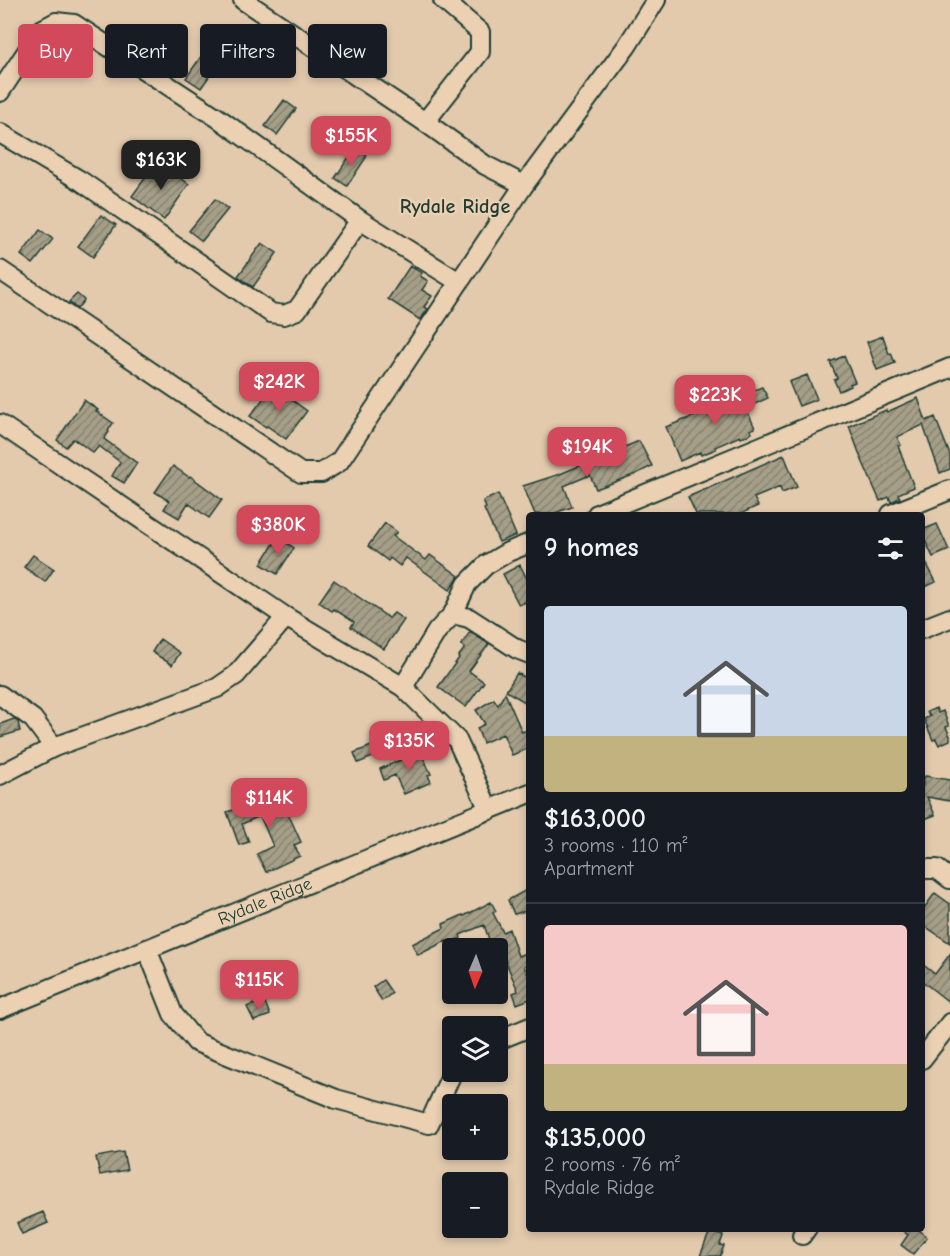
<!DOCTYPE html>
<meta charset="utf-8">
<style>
body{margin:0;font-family:"Comic Neue",sans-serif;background:#20242c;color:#f1f3f6;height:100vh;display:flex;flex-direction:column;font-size:22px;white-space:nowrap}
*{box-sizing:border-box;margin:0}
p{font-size:20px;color:#9ea1a6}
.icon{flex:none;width:33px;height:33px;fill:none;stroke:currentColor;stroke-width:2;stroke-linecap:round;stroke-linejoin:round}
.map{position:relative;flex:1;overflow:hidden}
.side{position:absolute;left:526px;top:512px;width:399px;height:720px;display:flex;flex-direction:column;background:#171b24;border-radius:6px;box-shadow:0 3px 9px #0003}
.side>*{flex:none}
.banner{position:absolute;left:18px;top:24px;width:418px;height:54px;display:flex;gap:12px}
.needle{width:39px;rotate:182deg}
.fabs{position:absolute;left:442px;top:938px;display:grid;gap:12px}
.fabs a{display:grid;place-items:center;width:66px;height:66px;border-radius:6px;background:#171b24;box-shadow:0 3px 9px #0003;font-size:30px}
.price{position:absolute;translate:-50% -51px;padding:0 14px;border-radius:12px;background:#d1495b;color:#fff;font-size:20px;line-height:39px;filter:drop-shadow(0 2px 3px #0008)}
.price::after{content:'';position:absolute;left:50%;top:36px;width:18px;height:14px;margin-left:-9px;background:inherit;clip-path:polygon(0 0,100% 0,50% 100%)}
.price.on{background:#222;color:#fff}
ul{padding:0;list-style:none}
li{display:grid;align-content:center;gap:12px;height:318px;padding:0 18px}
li+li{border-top:2px solid #363941}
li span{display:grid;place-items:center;height:186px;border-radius:6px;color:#555}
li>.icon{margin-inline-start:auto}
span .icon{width:108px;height:108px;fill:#fffc;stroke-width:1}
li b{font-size:26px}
h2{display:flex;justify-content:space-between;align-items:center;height:72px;padding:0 18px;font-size:26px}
.pill{padding:0 21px;border-radius:6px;background:#171b24;box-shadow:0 3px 9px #0003;font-size:21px;line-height:54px}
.pill.on{background:#d1495b;color:#fff}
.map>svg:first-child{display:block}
.building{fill:url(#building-hatch);stroke:#1f3d34;stroke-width:1.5}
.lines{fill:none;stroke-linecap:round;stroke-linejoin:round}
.minor-casing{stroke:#1f3d34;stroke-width:22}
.minor{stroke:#ebd0b2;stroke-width:18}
.labels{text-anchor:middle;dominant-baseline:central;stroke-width:5;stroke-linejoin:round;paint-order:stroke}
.street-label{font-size:18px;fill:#1f3d34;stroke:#ebd0b2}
.neighbourhood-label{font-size:20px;font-weight:bold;fill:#1f3d34;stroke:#ebd0b2}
</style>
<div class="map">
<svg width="950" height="1256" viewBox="0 0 950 1256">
<defs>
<pattern id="building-hatch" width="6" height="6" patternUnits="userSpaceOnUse" patternTransform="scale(1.5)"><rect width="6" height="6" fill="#a69f88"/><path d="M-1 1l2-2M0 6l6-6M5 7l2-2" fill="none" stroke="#878370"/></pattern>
</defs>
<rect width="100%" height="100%" fill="#e3caad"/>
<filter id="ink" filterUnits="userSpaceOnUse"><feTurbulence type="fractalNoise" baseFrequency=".0167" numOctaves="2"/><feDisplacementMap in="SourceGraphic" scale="12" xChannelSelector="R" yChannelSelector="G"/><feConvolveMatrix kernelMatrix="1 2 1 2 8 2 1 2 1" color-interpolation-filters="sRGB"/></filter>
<g filter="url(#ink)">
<!-- building -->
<path class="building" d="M207 48 222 58 201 88 186 78Z
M284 100 296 109 277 135 265 126Z
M355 148 367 156 347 186 335 178Z
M157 162 189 184 164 220 132 196Z
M215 199 228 209 202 241 189 231Z
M101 215 116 225 93 257 78 246Z
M40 230 53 239 33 264 21 255Z
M262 243 277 253 253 287 238 276Z
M410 266 422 273 420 276 428 281 422 290 432 296 424 307 428 309 420 320 388 299Z
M77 294 84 300 77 309 69 302Z
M883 336 889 354 891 353 895 363 877 370 867 342Z
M844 356 855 382 850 384 851 386 839 391 834 380 837 378 830 362Z
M807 375 817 399 799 406 789 382Z
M273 386 307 411 286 439 267 426 266 427 250 416Z
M762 387 768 398 746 408 755 428 750 430 752 433 741 438 740 436 715 447 716 449 701 455 700 452 680 461 666 427 746 396 745 394Z
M918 398 926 421 935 417 950 455V469L940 473 923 425 897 437 901 445 898 446 914 487 898 494 900 498 891 502 889 497 880 501 861 458 849 426 886 410 887 412Z
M84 400 98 410 96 411 113 423 108 431 109 432 104 439 137 463 124 483 112 476 120 462 99 446 93 453 76 440V441L73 439 66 447 57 440Z
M639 441 652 466 636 474 596 489 590 475 564 486 572 507 552 514H535L523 486 560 474Z
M784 455 797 487 782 493 780 487 754 498 758 506 740 514H696L688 497Z
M173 466 189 477 190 476 222 500 209 518 188 503 179 518 164 509 169 501 155 492Z
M498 494 516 535 499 542 484 509 486 508 483 501Z
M385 523 397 532 393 536 426 560 430 555 459 576 450 590 406 558 400 566 390 558 388 561 368 546Z
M937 524 949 550 933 557 922 534V530Z
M278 537 294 548 277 574 261 564Z
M33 555 54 569 45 582 24 567Z
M922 555 936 582 925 587 922 583Z
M520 565 530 585V600L519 605 503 574Z
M334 580 389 618 394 613 404 620 384 649 351 627 354 622 334 609 332 611 319 602Z
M470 632 489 644 469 671 484 682 466 707 438 687 459 658 458 657 465 648 461 645Z
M160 639 180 653 172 665 152 652Z
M517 673 530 680V705L506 691Z
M505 693 522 732 530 729V748L512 755 503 734 483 743 477 728 485 724 476 710 494 699 498 705Z
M936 708 938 713 943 711 949 726 946 727 950 736V740L939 745 936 739 933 740 924 719 930 716 927 712Z
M14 719 18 722 20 731 0 737V724Z
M376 744 380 754 358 763 354 753Z
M420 751 431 774 428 775 431 782 404 794 395 775 384 780 380 769Z
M925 776 950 780V801L927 797 935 815 922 820V787Z
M277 789 301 842 294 845 300 856 266 872 257 854 273 846 260 816 242 824 249 842 239 845 227 812 248 805 247 802Z
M530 888V910L514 914 508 900Z
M935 893 950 904V943L922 924V911Z
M491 902 496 911 493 913 503 932 509 929 518 956 530 951V963L524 966 530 979V999L517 1004 513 993 518 991 500 948H492L484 925 460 935 461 938 448 944 446 941 418 955 412 944 444 928 443 924 463 915 464 916Z
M950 954V1003L922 981V964L935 974Z
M383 980 392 993 382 1001 373 987Z
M264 1000 270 1015 254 1021 247 1007Z
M123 1152 127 1170 100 1175 96 1157Z
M43 1212 48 1223 22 1234 17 1223Z
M899 1228H917L927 1237 913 1254 901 1245 908 1235Z
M710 1231 723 1236 720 1245 724 1246 720 1256H700Z"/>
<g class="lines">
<defs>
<g id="minor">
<path d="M243 0 425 122 485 165 524 185"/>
<path d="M0 92 41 30 56 22 74 24 218 118 360 220 459 282"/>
<path d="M425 122 480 52V32L443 0"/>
<path d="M0 133 81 181 271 313 284 315 297 310 360 220"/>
<path d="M0 270 301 473H321L339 462 524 185 627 46 656 0"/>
<path d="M0 424 286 617 403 687 457 740 489 810"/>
<path d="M597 514 950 368"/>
<path d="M891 514 950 490"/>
<path d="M453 614 469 618 517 649 530 654"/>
<path d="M922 629 950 618"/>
<path d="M403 687 437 631 453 614 467 584 486 565 508 552 530 543"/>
<path d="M0 695 33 719 54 747"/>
<path d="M0 775 54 747 217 688 236 675 286 617"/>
<path d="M922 869H937L950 879"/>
<path d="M147 949 173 1014 196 1042 336 1099 429 1124 453 1071"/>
<path id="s1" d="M0 1009 530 793"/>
<path d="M498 1040 530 1027"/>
<path d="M922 1059 950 1023"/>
<path d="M802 1235 807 1228"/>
</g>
</defs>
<!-- minor casing -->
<use href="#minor" class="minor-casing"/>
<!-- minor -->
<use href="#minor" class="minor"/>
</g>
</g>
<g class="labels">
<!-- street labels -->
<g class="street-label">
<text stroke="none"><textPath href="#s1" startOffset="286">Rydale Ridge</textPath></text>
</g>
<!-- neighbourhood labels -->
<g class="neighbourhood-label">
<text x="455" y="206">Rydale Ridge</text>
</g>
</g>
</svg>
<div class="fabs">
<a><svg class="needle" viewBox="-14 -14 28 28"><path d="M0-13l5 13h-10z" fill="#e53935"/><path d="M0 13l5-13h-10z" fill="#9ea1a6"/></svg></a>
<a><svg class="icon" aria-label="layers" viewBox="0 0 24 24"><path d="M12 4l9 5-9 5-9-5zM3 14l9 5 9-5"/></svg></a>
<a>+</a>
<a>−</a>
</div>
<b class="price" style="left:351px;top:167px">$155K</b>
<b class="price on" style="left:161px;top:191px">$163K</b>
<b class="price" style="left:279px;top:413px">$242K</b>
<b class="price" style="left:715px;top:426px">$223K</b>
<b class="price" style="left:587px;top:478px">$194K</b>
<b class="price" style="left:278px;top:556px">$380K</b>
<b class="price" style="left:409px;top:772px">$135K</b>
<b class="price" style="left:269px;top:829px">$114K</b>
<b class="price" style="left:259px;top:1011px">$115K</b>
<div class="banner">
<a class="pill on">Buy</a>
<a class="pill">Rent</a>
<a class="pill">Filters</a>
<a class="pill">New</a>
</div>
<section class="side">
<h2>9 homes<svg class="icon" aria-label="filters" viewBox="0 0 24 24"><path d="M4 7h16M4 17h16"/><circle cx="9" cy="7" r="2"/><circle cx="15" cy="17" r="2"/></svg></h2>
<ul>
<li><span style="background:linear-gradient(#c9d6e8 70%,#c2b280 0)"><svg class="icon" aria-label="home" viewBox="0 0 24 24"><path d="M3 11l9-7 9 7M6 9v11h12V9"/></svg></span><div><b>$163,000</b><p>3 rooms · 110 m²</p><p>Apartment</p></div></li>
<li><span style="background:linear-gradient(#f6c9c9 75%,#c2b280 0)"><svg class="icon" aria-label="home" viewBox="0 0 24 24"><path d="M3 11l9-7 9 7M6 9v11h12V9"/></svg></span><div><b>$135,000</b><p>2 rooms · 76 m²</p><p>Rydale Ridge</p></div></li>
</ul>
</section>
</div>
